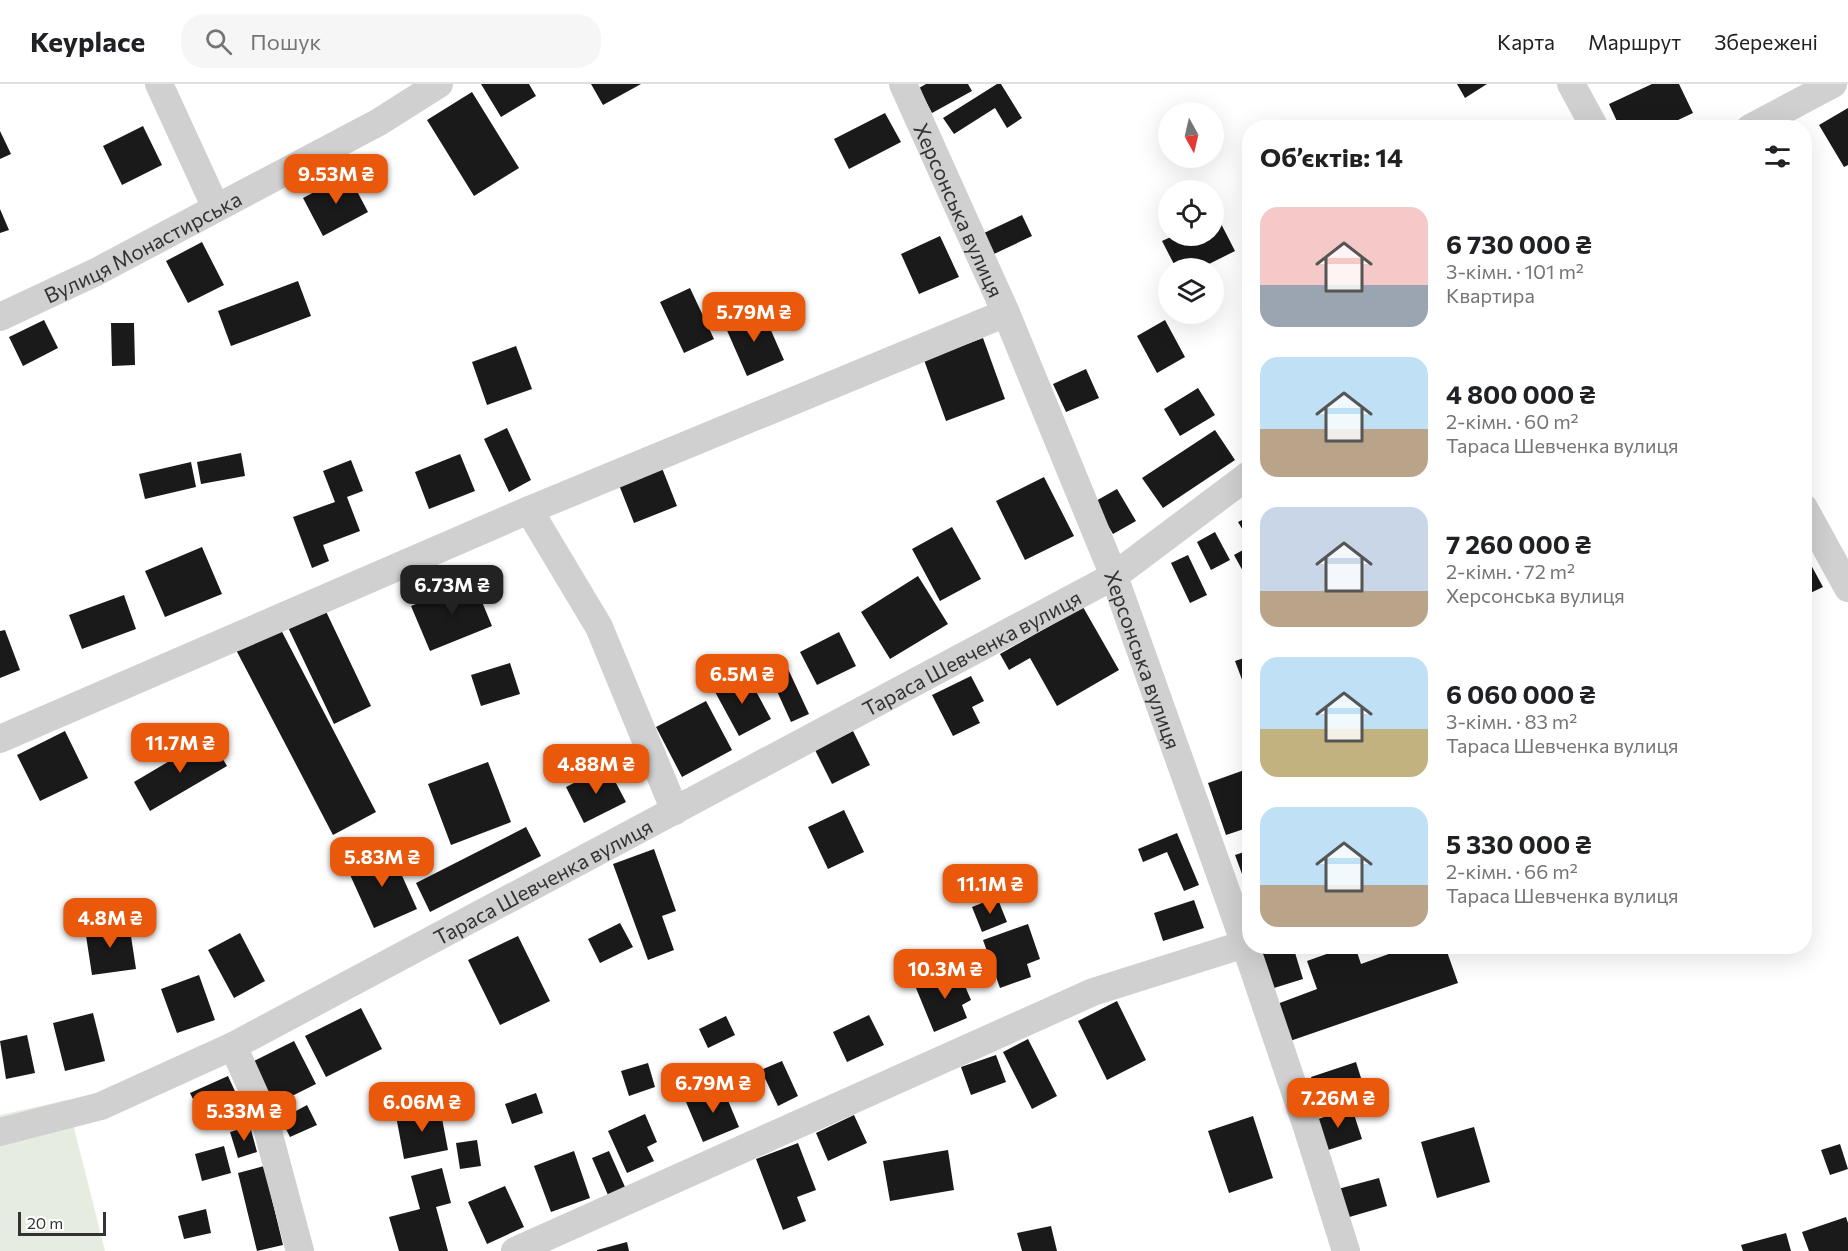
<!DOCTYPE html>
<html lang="uk">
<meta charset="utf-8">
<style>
body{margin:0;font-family:Commissioner,sans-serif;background:#f6f6f6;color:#202124;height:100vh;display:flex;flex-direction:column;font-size:22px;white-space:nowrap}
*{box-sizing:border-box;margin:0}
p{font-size:20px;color:#757577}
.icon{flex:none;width:33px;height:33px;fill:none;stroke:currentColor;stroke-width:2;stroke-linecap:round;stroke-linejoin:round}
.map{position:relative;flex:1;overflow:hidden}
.sheet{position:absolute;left:1242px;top:36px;width:570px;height:834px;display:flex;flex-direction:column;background:#fff;border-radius:24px;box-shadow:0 6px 24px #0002}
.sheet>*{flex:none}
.needle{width:39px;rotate:172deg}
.fabs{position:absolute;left:1158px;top:18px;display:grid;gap:12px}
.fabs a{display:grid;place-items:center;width:66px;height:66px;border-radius:50%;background:#fff;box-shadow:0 6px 24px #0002;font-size:30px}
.scale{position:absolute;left:18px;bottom:15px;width:88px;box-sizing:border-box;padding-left:6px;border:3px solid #333;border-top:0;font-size:16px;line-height:21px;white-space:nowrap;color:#333;-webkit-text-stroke:4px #fff;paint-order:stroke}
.price{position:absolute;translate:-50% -51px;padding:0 14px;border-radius:12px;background:#ea580c;color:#fff;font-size:20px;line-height:39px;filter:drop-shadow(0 2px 3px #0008)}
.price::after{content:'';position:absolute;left:50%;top:36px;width:18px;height:14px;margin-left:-9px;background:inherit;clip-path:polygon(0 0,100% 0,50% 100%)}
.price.selected{background:#222;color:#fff}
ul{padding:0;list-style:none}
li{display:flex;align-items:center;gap:18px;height:150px;padding:0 18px}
li span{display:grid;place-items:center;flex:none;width:168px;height:120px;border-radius:18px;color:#555}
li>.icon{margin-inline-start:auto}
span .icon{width:72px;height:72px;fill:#fffc;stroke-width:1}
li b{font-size:26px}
h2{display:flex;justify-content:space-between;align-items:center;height:72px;padding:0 18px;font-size:26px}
header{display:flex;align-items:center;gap:36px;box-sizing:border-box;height:84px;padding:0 30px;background:#fff;border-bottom:2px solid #e0e0e0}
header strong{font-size:28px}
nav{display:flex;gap:33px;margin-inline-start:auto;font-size:21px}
.search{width:420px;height:54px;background:#f6f6f6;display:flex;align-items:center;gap:15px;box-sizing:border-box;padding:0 21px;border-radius:24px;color:#757577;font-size:22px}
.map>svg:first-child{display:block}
.green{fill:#e6ecdf}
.building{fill:#1a1a1a}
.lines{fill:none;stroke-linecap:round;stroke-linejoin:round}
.minor{stroke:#d0d0d0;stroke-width:28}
.labels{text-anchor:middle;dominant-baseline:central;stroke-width:6;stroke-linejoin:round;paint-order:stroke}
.street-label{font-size:21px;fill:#333;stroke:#fff}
</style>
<header>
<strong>Keyplace</strong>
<div class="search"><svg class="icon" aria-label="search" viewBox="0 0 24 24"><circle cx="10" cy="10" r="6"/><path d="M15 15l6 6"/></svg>Пошук</div>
<nav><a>Карта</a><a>Маршрут</a><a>Збережені</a></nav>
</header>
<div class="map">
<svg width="1848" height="1167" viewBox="0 0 1848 1167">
<rect width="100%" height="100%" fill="#fff"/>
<!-- green -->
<path class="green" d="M67 1016 105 1167H0V1031Z"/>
<!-- building -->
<path class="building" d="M481 0H529L536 12 501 33Z
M591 0H641L603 21Z
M926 0H968L972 7 932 29 919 4Z
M997 0H1001L1022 34 1007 44 995 24 954 50 943 34Z
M1457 0H1487L1465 14Z
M1652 0H1679L1693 29 1661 44H1620L1609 20Z
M472 8 519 84 474 112 427 36Z
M1848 24V81L1844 83 1819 41Z
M885 29 901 58 849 85 834 55Z
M143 42 162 81 122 101 103 62Z
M0 47 11 70 0 75Z
M348 90 368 128 323 152 303 114Z
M0 125 9 146 0 149Z
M1216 130 1235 167 1201 184H1176L1162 157 1173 152H1214V131Z
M1022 131 1032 152 994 170 984 149Z
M940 152 959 193 919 210 901 170Z
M202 158 224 201 188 219 166 177Z
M298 197 311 232 231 262 218 227Z
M690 204 714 255 684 269 660 218Z
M762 226 784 276 747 292 725 242Z
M44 236 58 264 23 282 9 253Z
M1165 236 1185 273 1157 289 1137 252Z
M111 239H134L135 281 112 282Z
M983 254 1005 315 946 337 924 276Z
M516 262 532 305 487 321 472 278Z
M1086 285 1099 314 1066 328 1053 300Z
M1198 304 1215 331 1180 352 1164 325Z
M507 344 531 396 509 408 484 355Z
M1215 346 1235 376 1163 424 1142 394Z
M241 369 245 392 201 400 197 378Z
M460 370 475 407 429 425 415 388Z
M351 376 363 407 347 413 360 447 323 461 329 477 312 484 293 433 335 418 323 387Z
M191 378 196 403 145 415 139 390Z
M662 384 677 422 634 439 619 401Z
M1044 393 1074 452 1025 476 996 417Z
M1117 405 1136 437 1113 450 1094 418Z
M1250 432V458L1238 438Z
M952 443 981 495 940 517 912 465Z
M1215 448 1230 476 1211 486 1197 458Z
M1250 462V500L1234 471Z
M202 463 222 510 165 533 145 487Z
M1804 468 1823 503 1804 512Z
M1188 471 1207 511 1190 519 1171 479Z
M918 492 948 540 890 575 861 528Z
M473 496 492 542 430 567 411 522Z
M124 511 136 545 82 565 69 531Z
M322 519 371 622 334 640 285 537Z
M1083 523 1119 586 1057 622 1030 574 1009 586 1000 570Z
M279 542 376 728 333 751 235 564Z
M5 546 20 586 0 594V547Z
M839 548 856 582 817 601 800 568Z
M782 572 809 630 791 638 765 581Z
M1250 572V599L1244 601 1235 577Z
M510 579 520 610 481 622 471 591Z
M746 589 771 635 739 652 714 606Z
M971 592 984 617 972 623 980 639 953 652 932 611Z
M706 617 732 666 682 693 656 643Z
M65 647 88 694 40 717 17 671Z
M853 647 870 681 832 700 815 666Z
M210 653 227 682 150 727 134 698Z
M488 678 511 738 451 761 428 700Z
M607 682 626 718 584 739 566 703Z
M1250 684V743L1226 751 1208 699Z
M844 726 864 768 828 785 808 743Z
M526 743 541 772 430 828 416 799Z
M1177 749 1199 801 1184 807 1167 768 1143 778 1138 765Z
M390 765 417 825 374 844 347 784Z
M654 765 676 827 662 832 674 866 648 876 613 780Z
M1250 766V787L1242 790 1235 771Z
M997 813 1007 838 982 848 972 823Z
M1194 816 1204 844 1163 857 1154 829Z
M129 839 136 885 92 891 85 845Z
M620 839 633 863 600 879 588 855Z
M1028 840 1040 875 1027 880 1031 893 1000 904 983 856Z
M240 849 265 897 234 914 208 866Z
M518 852 550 917 500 941 468 876Z
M1254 862H1293L1303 895 1268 906Z
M1349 862H1355L1361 880 1411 862H1445L1458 899 1290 957 1277 920 1317 905 1307 877Z
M958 886 971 916 962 921 967 934 934 948 916 904Z
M199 891 215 936 177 949 161 905Z
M1117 917 1146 976 1107 996 1078 937Z
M361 924 382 965 326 993 305 952Z
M93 929 105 977 65 987 53 939Z
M869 931 884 961 847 978 833 948Z
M726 932 735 951 708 964 699 945Z
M27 951 35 989 6 995 0 957Z
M1028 955 1057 1012 1032 1025 1003 968Z
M294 957 316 1000 274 1021 252 978Z
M996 971 1006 998 971 1011 961 983Z
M782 977 798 1012 778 1022 761 986Z
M1356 978 1361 994 1317 1010 1311 993Z
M648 979 655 1003 629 1012 621 987Z
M228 992 245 1029 208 1046 190 1009Z
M722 1002 739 1043 703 1058 686 1018Z
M536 1009 543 1029 512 1040 505 1020Z
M307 1021 317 1041 290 1053 281 1035Z
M440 1024 448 1066 404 1075 396 1032Z
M1352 1024 1362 1055 1325 1067 1315 1036Z
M645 1030 657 1058 647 1063 654 1077 627 1089 608 1047Z
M854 1031 867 1059 828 1077 816 1049Z
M1253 1032 1273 1094 1229 1109 1208 1047Z
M250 1042 257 1068 238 1074 230 1048Z
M1474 1043 1490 1098 1437 1114 1421 1058Z
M477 1056 481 1082 460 1085 456 1059Z
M798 1059 816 1106 797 1113 806 1137 783 1146 756 1075Z
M1840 1060 1848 1085 1830 1091 1821 1066Z
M224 1062 231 1089 202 1097 195 1070Z
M948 1066 954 1106 890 1117 883 1077Z
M574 1067 590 1114 551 1128 534 1082Z
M609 1067 625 1103 608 1111 592 1074Z
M264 1082 283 1161 257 1167 238 1089Z
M442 1084 451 1119 436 1123 448 1167H399L389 1133 420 1125 411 1092Z
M1379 1094 1387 1122 1346 1134 1338 1105Z
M505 1102 524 1143 487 1160 468 1118Z
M206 1125 211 1149 184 1155 178 1132Z
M1846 1133 1848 1139V1167H1809L1802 1148Z
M1051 1142 1057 1167H1022L1017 1149Z
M1786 1149 1791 1167H1743L1741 1161Z
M627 1158 629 1167H597V1166Z"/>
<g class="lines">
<!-- minor -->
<g class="minor">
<path d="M159 0 216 124"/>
<path id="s1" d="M903 0 1006 229 1114 492 1245 860 1307 1043 1346 1167"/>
<path d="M1571 0 1595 44"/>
<path d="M1750 44 1833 0"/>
<path id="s2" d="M0 233 96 188 379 38 439 0"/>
<path d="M1804 424 1848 504"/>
<path d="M529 426 599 543 675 727"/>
<path d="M0 655 529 426 1006 229"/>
<path d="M233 962 263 1029 300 1167"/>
<path id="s3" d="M0 1048 101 1022 233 962 1114 492 1250 390"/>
<path d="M515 1167 1093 908 1245 860"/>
</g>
</g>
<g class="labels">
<!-- street labels -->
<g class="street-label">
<text stroke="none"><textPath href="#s1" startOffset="138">Херсонська вулиця</textPath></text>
<text stroke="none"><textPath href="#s2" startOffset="159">Вулиця Монастирська</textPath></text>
<text stroke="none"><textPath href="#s3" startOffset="1086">Тараса Шевченка вулиця</textPath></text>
<text stroke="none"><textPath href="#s1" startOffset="624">Херсонська вулиця</textPath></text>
<text stroke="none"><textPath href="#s3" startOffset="600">Тараса Шевченка вулиця</textPath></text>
</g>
</g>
</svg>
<div class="fabs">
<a><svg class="needle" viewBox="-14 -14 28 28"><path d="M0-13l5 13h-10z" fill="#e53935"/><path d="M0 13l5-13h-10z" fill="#757577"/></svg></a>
<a><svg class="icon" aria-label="locate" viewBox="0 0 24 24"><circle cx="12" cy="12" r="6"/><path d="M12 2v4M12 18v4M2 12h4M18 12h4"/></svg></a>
<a><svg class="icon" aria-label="layers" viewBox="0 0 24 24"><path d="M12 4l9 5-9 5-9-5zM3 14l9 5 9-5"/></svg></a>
</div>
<div class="scale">20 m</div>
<b class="price" style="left:336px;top:121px">9.53M ₴</b>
<b class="price" style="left:754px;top:259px">5.79M ₴</b>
<b class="price selected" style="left:452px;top:532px">6.73M ₴</b>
<b class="price" style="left:742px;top:621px">6.5M ₴</b>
<b class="price" style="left:180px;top:690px">11.7M ₴</b>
<b class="price" style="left:596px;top:711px">4.88M ₴</b>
<b class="price" style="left:382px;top:804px">5.83M ₴</b>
<b class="price" style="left:990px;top:831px">11.1M ₴</b>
<b class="price" style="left:110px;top:865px">4.8M ₴</b>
<b class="price" style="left:945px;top:916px">10.3M ₴</b>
<b class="price" style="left:713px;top:1030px">6.79M ₴</b>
<b class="price" style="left:1338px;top:1045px">7.26M ₴</b>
<b class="price" style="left:422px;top:1049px">6.06M ₴</b>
<b class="price" style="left:244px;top:1058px">5.33M ₴</b>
<section class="sheet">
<h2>Об’єктів: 14<svg class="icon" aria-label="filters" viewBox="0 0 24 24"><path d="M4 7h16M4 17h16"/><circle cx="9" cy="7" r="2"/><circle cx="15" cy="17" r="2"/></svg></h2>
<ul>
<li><span style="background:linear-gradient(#f6c9c9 65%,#9aa5b1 0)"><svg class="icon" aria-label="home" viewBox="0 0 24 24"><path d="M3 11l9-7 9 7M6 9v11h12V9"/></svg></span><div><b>6 730 000 ₴</b><p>3-кімн. · 101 m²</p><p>Квартира</p></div></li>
<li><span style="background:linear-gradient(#bfe0f5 60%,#b9a48a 0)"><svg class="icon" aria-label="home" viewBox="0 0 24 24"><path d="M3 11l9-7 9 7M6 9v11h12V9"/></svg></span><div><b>4 800 000 ₴</b><p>2-кімн. · 60 m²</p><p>Тараса Шевченка вулиця</p></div></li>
<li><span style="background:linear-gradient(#c9d6e8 70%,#b9a48a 0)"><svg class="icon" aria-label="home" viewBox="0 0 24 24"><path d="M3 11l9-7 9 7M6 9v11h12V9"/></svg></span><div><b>7 260 000 ₴</b><p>2-кімн. · 72 m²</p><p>Херсонська вулиця</p></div></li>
<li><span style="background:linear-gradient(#bfe0f5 60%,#c2b280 0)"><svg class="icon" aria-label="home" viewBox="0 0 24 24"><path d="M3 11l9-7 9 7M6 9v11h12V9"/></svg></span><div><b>6 060 000 ₴</b><p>3-кімн. · 83 m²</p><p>Тараса Шевченка вулиця</p></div></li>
<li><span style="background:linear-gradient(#bfe0f5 65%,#b9a48a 0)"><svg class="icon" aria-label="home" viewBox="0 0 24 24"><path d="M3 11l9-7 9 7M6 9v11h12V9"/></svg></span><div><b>5 330 000 ₴</b><p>2-кімн. · 66 m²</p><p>Тараса Шевченка вулиця</p></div></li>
</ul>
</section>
</div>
